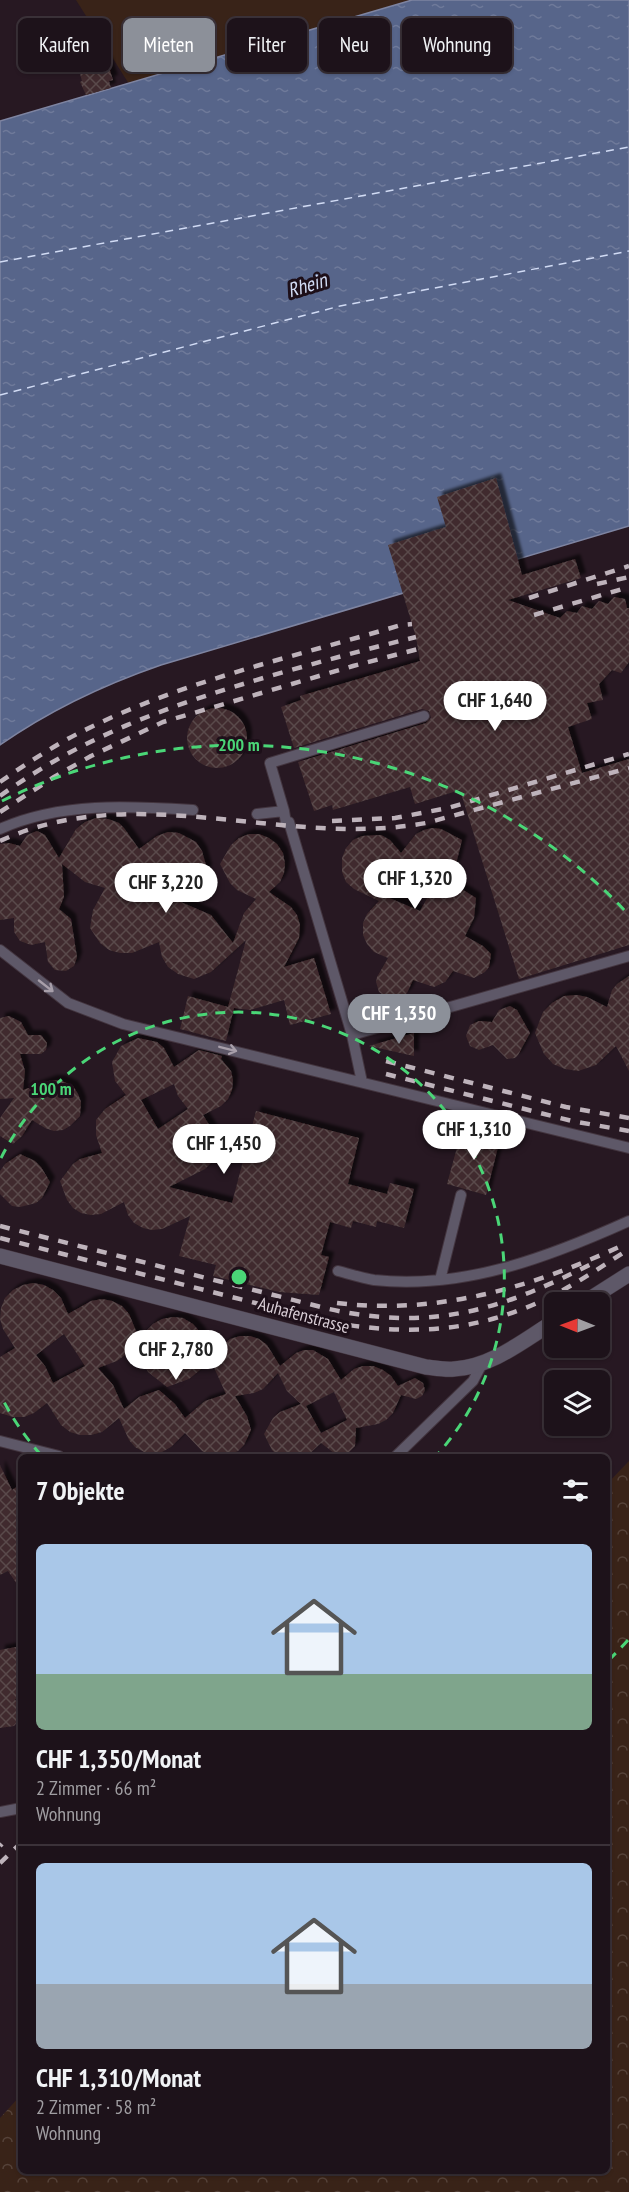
<!DOCTYPE html>
<html lang="de">
<meta charset="utf-8">
<style>
body{margin:0;font-family:"PT Sans Narrow",sans-serif;background:#251b23;color:#f1f3f6;height:100vh;display:flex;flex-direction:column;font-size:22px;white-space:nowrap}
*{box-sizing:border-box;margin:0}
p{font-size:20px;color:#a09ea2}
.icon{flex:none;width:33px;height:33px;fill:none;stroke:currentColor;stroke-width:2;stroke-linecap:round;stroke-linejoin:round}
.map{position:relative;flex:1;overflow:hidden}
.details{position:absolute;left:18px;top:1454px;width:592px;height:720px;display:flex;flex-direction:column;background:#1d121a;border-radius:9px;box-shadow:0 2px 4px #0004,0 0 0 2px #3b3239}
.details>*{flex:none}
.hud{position:absolute;left:18px;top:18px;width:594px;height:54px;display:flex;gap:12px}
.needle{width:39px;rotate:271deg}
.tools{position:absolute;left:544px;top:1292px;display:grid;gap:12px}
.tools a{display:grid;place-items:center;width:66px;height:66px;border-radius:9px;background:#1d121a;box-shadow:0 2px 4px #0004,0 0 0 2px #3b3239;font-size:30px}
.price{position:absolute;translate:-50% -51px;padding:0 14px;border-radius:21px;background:#fff;color:#222;font-size:20px;line-height:39px;filter:drop-shadow(0 2px 3px #0008)}
.price::after{content:'';position:absolute;left:50%;top:36px;width:18px;height:14px;margin-left:-9px;background:inherit;clip-path:polygon(0 0,100% 0,50% 100%)}
.price.active{background:#8c9099;color:#fff}
ul{padding:0;list-style:none}
li{display:grid;align-content:center;gap:12px;height:318px;padding:0 18px}
li+li{border-top:2px solid #3b3239}
li span{display:grid;place-items:center;height:186px;border-radius:9px;color:#555}
li>.icon{margin-inline-start:auto}
span .icon{width:108px;height:108px;fill:#fffc;stroke-width:1}
li b{font-size:26px}
h2{display:flex;justify-content:space-between;align-items:center;height:72px;padding:0 18px;font-size:26px}
.tag{padding:0 21px;border-radius:9px;background:#1d121a;box-shadow:0 2px 4px #0004,0 0 0 2px #3b3239;font-size:21px;line-height:54px}
.tag.active{background:#8c9099;color:#fff}
.map>svg:first-child{display:block}
.forest{fill:url(#forest-crowns)}
.park{fill:#392318}
.water{fill:url(#water-ripples);stroke:#7e84a1;stroke-width:1.5}
.lines{fill:none;stroke-linecap:round;stroke-linejoin:round}
.ferry{stroke:#d1dbf4;stroke-width:1.5;stroke-dasharray:8 6;stroke-linecap:butt}
.building{fill:url(#building-cross-hatch);fill-rule:evenodd;filter:url(#shadow)}
.service-casing{stroke:#43353f;stroke-width:12}
.minor-casing{stroke:#43353f;stroke-width:16}
.service{stroke:#5e5868;stroke-width:10}
.minor{stroke:#5e5868;stroke-width:15}
.rail{stroke:#beb3bb;stroke-width:4.5;stroke-dasharray:10 10;stroke-linecap:butt}
.oneway{stroke:#a89faa}
.ring{fill:none;stroke:#4ad677;stroke-width:3;stroke-dasharray:10 8}
.labels{text-anchor:middle;dominant-baseline:central;stroke-width:6;stroke-linejoin:round;paint-order:stroke}
.street-label{font-size:18px;fill:#d9ced6;stroke:#1d0f19}
.water-label{font-size:20px;font-style:italic;fill:#d1dbf4;stroke:#1d0f19}
.centre{fill:#4ad677;stroke:#1d0f19;stroke-width:3}
.ring-label{font-size:18px;text-anchor:middle;font-weight:bold;fill:#4ad677;stroke:#1d0f19;stroke-width:6;stroke-linejoin:round;paint-order:stroke}
</style>
<div class="map">
<svg width="629" height="2192" viewBox="0 0 629 2192">
<defs>
<pattern id="forest-crowns" width="20" height="18" patternUnits="userSpaceOnUse" patternTransform="scale(1.5)"><rect width="20" height="18" fill="#392318"/><path d="M2 6a3 3 0 1 1 6 0M12 15a3 3 0 1 1 6 0" fill="none" stroke="#554239"/></pattern>
<pattern id="water-ripples" width="26" height="14" patternUnits="userSpaceOnUse" patternTransform="scale(1.5)"><rect width="26" height="14" fill="#57658a"/><path d="M2 4q2-2 4 0t4 0M15 11q2-2 4 0t4 0" fill="none" stroke="#6f7a9a"/></pattern>
<pattern id="building-cross-hatch" width="8" height="8" patternUnits="userSpaceOnUse" patternTransform="scale(1.5)"><rect width="8" height="8" fill="#3f2b2d"/><path d="M0 0l8 8M0 8l8-8" fill="none" stroke="#5a494b"/></pattern>
<filter id="shadow"><feDropShadow dx="5" dy="-5" stdDeviation="1.5" flood-color="#0009"/></filter>
</defs>
<rect width="100%" height="100%" fill="#271822"/>
<!-- forest -->
<path class="forest" d="M629 1461V2192H0V2118L21 2095V2170H608V1483Z"/>
<!-- park -->
<path class="park" d="M76 0H412L129 84Z"/>
<!-- water -->
<path class="water" d="M412 0H629V526L161 665C103 685 50 710 0 745V121Z"/>
<g class="lines">
<!-- ferry -->
<path class="ferry" d="M0 262 629 147
M0 395 340 306 629 251"/>
</g>
<!-- building -->
<path class="building" d="M107 61 113 80 109 81 111 88 86 95 80 82 82 81 79 70Z
M496 478 522 575 575 559 581 578 508 600 560 618 567 611 577 613 582 606 592 609 599 601 608 604 614 597 625 599 627 608H629V662L621 673 612 670 599 684 603 700 587 703 592 719 568 727 582 773 629 759V945L519 979 460 790 415 804 410 787 333 810 332 805 314 811 298 762 426 723 431 718 429 711 422 709 294 748 281 707 301 700 300 696 420 661 416 637 388 545 446 527 437 497Z
M187 738a30 30 0 1 1 60 0a30 30 0 1 1-60 0Z
M96 818 108 819 119 823 124 828 139 849 157 836 168 832 179 833 196 842 202 851 207 869 199 886 181 902 211 915 233 943 244 913 256 899 237 890 230 883 220 864 231 845 239 838 249 834H259L269 838 277 844 283 853 285 864 284 873 280 882 269 892 291 907 297 915 300 925 299 938 284 967 314 958 331 1014 290 1025 284 1000 250 1010 234 1008 226 1041 180 1029 188 996 228 1007 246 940 211 972 194 979 178 974 168 967 162 957 159 942 132 953H120L109 950 100 943 90 928 93 910 105 888 85 882 62 864 64 897 59 909 71 919 77 957 74 966 66 971 55 970 48 962 45 942 31 945 20 941 14 932V918L0 920V844L9 843 20 846 27 835 37 831 45 835 59 858 76 829 85 822Z
M432 828 441 829 462 840 456 864 443 882 460 888 476 898 474 918 465 936 483 946 491 954 489 967 485 972 474 978 453 971 445 982 434 987 413 980 407 993 402 997 389 999 379 992 376 982 377 977 388 958 374 952 367 944 363 935V923L367 914 379 901 354 889 346 882 342 872V858L346 848 353 840 362 836 381 835 390 840 401 853 416 834 424 830ZM406 863 420 875 436 882 420 911 387 897Z
M629 976V1071L616 1046 596 1065 578 1071 565 1069 553 1064 544 1054 535 1033 543 1012 552 1003 564 996 577 995 587 997 607 1007 612 990 617 984Z
M510 1006 517 1010 530 1033 518 1055 515 1058 507 1059 493 1045 479 1050 470 1046 466 1036 470 1025 479 1021 492 1022 499 1010Z
M9 1016 21 1022 28 1035H41L47 1043 46 1050 41 1054H20L25 1071 23 1090 52 1080H60L73 1086 78 1094 81 1102 80 1116 70 1126 63 1130 54 1131 45 1128 32 1120 22 1136 13 1144 0 1136V1118L14 1098 0 1099V1018Z
M414 1033V1056L369 1046Z
M138 1038 157 1042 164 1048 174 1067 199 1050 222 1056 221 1059 231 1071 233 1080 232 1090 228 1099 221 1106 203 1115 215 1134 217 1143 216 1153 212 1162 205 1169 169 1187 232 1203 256 1111 359 1138 348 1184 387 1194 390 1183 414 1189 404 1228 377 1221 376 1227 353 1221 351 1228 330 1222 321 1255 329 1257 319 1295 279 1292 213 1276 216 1265 179 1256 190 1216 162 1229 152 1230 143 1228 134 1223 128 1215 124 1202 101 1214 91 1215 81 1213 73 1208 67 1200 60 1181 73 1164 80 1159 102 1153 96 1135V1120L105 1109 126 1095 115 1081 112 1062 121 1046ZM174 1084 178 1096 188 1109 158 1129 141 1100Z
M462 1129 478 1133 479 1130 498 1135V1138L500 1139 486 1195 447 1184Z
M20 1154 35 1161 41 1167 50 1182 42 1198 36 1203 20 1207 12 1206 0 1194V1171L5 1164Z
M33 1283 44 1285 53 1290 61 1298 68 1314 91 1301 102 1299 112 1301 122 1306 129 1314 139 1338 153 1324 162 1319 173 1317 183 1318 193 1324 200 1332 211 1355 230 1339 240 1336H250L259 1339 267 1345 280 1366 296 1353 304 1350H313L328 1359 341 1380 354 1369 363 1366H373L383 1370 391 1376 398 1386 415 1378 423 1383 425 1390 422 1396 416 1399 401 1395 393 1413 386 1420 378 1424 356 1428 355 1446 348 1453 344 1455 334 1453 321 1443 307 1456H278L272 1450 264 1434 273 1418 280 1412 301 1404 287 1391 278 1373 263 1389 254 1393 235 1396 247 1416 251 1430 244 1445 238 1451 229 1455H210L202 1451 185 1433 171 1447 162 1452H144L135 1447 129 1440 119 1418 102 1432 91 1435H80L70 1432 61 1425 47 1403 34 1413 24 1417H13L0 1413V1357L15 1348 3 1329 0 1319 1 1308 5 1298 13 1290 23 1285ZM64 1334 85 1366 53 1383 45 1366 36 1355ZM138 1345 143 1363 148 1372 167 1387 189 1379 211 1361 226 1394 205 1401 185 1418 175 1404 159 1390 139 1397 124 1409 113 1385 98 1368 117 1361ZM334 1392 347 1420 321 1433 306 1406Z
M0 1465 12 1490 21 1484V1590L8 1571 0 1575Z
M21 1646V1698L15 1699 21 1712V1718L14 1726 0 1728V1650Z"/>
<g class="lines">
<defs>
<path id="service" d="M257 814 284 811
M0 829C60 802 129 806 193 810
M0 950 68 1003 123 1024 629 1148
M352 1035 629 956
M362 1082 352 1035 289 822 286 823 284 811 270 763 424 716
M338 1271C350 1274 362 1278 374 1280 463 1290 549 1257 629 1221
M440 1280 461 1195
M0 1441 59 1456
M396 1456 473 1381 482 1364
M0 1812 21 1808"/>
<path id="minor" d="M0 1256 426 1367C435 1368 445 1370 454 1369 492 1367 524 1340 555 1321
M585 1302 629 1274"/>
</defs>
<!-- service casing -->
<use href="#service" class="service-casing"/>
<!-- minor casing -->
<use href="#minor" class="minor-casing"/>
<!-- service -->
<use href="#service" class="service"/>
<!-- minor -->
<use href="#minor" class="minor"/>
<!-- rail -->
<path class="rail" d="M597 584 629 577
M529 598 629 566
M534 615 629 587
M0 782C26 764 53 746 81 732 181 681 294 657 401 625L412 624
M0 796C85 735 171 705 270 676 319 662 367 649 416 637
M0 812 54 777 91 756 163 722 353 666 418 649
M332 821 395 818 448 808 629 754
M0 841C137 778 284 849 426 823L629 768
M386 1061 566 1107 629 1118
M386 1074 572 1121 629 1131
M0 1226 329 1309C435 1332 504 1309 597 1261
M0 1238 330 1322C397 1334 460 1334 525 1308 562 1294 596 1270 629 1249
M337 1303C437 1315 530 1288 621 1246
M0 1846 2 1844
M0 1863 21 1843"/>
</g>
<!-- one-way arrows -->
<defs><path id="oneway-shaft" d="M-6 0H5M1.5-3L5.5 0L1.5 3" fill="none" stroke-width="1.6" stroke-linecap="round" stroke-linejoin="round" transform="scale(1.5)"/></defs>
<g class="oneway">
<use href="#oneway-shaft" transform="translate(46 986) rotate(38)"/>
<use href="#oneway-shaft" transform="translate(228 1049) rotate(14)"/>
</g>
<!-- distance rings -->
<g class="ring">
<path d="M41 1455A266 266 0 0 1 1 1396M1 1158A266 266 0 1 1 437 1455"/>
<path d="M628 1640A532 532 0 0 1 609 1660M2 801A532 532 0 0 1 628 914"/>
</g>
<g class="labels">
<!-- street labels -->
<g class="street-label">
<text transform="translate(304 1315) rotate(15)">Auhafenstrasse</text>
</g>
<!-- water labels -->
<g class="water-label">
<text transform="translate(307 285) rotate(-17)">Rhein</text>
</g>
</g>
<circle cx="239" cy="1277" r="9" class="centre"/>
<g class="ring-label">
<text x="239" y="751">200 m</text>
<text x="51" y="1095">100 m</text>
</g>
</svg>
<div class="tools">
<a><svg class="needle" viewBox="-14 -14 28 28"><path d="M0-13l5 13h-10z" fill="#e53935"/><path d="M0 13l5-13h-10z" fill="#a09ea2"/></svg></a>
<a><svg class="icon" aria-label="layers" viewBox="0 0 24 24"><path d="M12 4l9 5-9 5-9-5zM3 14l9 5 9-5"/></svg></a>
</div>
<b class="price" style="left:495px;top:732px">CHF 1,640</b>
<b class="price" style="left:415px;top:910px">CHF 1,320</b>
<b class="price" style="left:166px;top:914px">CHF 3,220</b>
<b class="price active" style="left:399px;top:1045px">CHF 1,350</b>
<b class="price" style="left:474px;top:1161px">CHF 1,310</b>
<b class="price" style="left:224px;top:1175px">CHF 1,450</b>
<b class="price" style="left:176px;top:1381px">CHF 2,780</b>
<div class="hud">
<a class="tag">Kaufen</a>
<a class="tag active">Mieten</a>
<a class="tag">Filter</a>
<a class="tag">Neu</a>
<a class="tag">Wohnung</a>
</div>
<section class="details">
<h2>7 Objekte<svg class="icon" aria-label="filters" viewBox="0 0 24 24"><path d="M4 7h16M4 17h16"/><circle cx="9" cy="7" r="2"/><circle cx="15" cy="17" r="2"/></svg></h2>
<ul>
<li><span style="background:linear-gradient(#a9c7e8 70%,#7fa58c 0)"><svg class="icon" aria-label="home" viewBox="0 0 24 24"><path d="M3 11l9-7 9 7M6 9v11h12V9"/></svg></span><div><b>CHF 1,350/Monat</b><p>2 Zimmer · 66 m²</p><p>Wohnung</p></div></li>
<li><span style="background:linear-gradient(#a9c7e8 65%,#9aa5b1 0)"><svg class="icon" aria-label="home" viewBox="0 0 24 24"><path d="M3 11l9-7 9 7M6 9v11h12V9"/></svg></span><div><b>CHF 1,310/Monat</b><p>2 Zimmer · 58 m²</p><p>Wohnung</p></div></li>
</ul>
</section>
</div>
